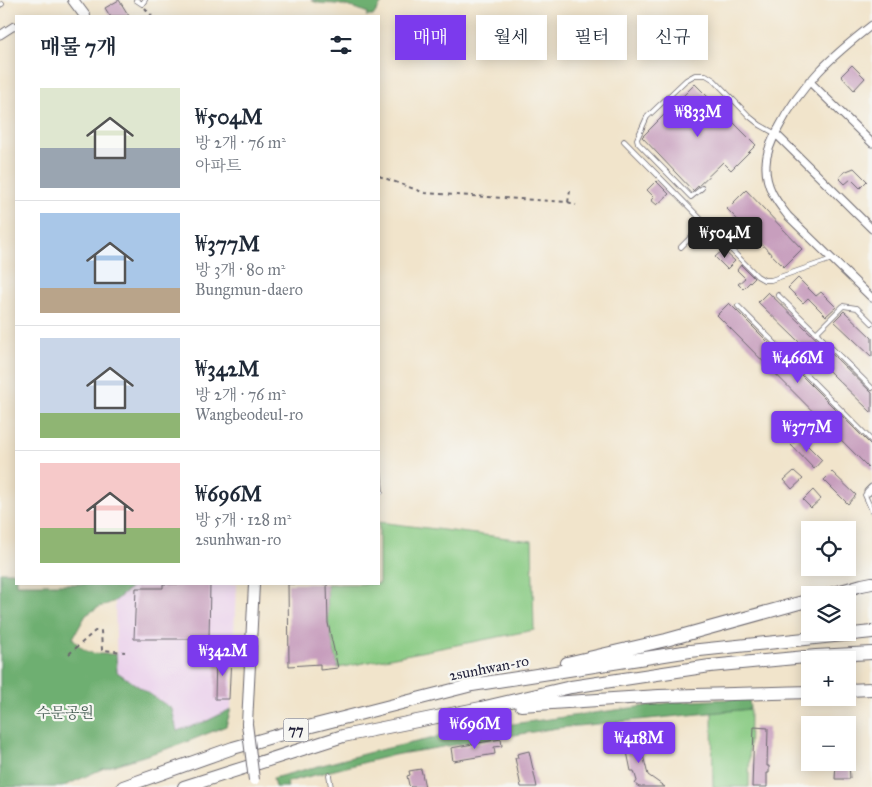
<!DOCTYPE html>
<html lang="ko">
<meta charset="utf-8">
<style>
body{margin:0;font-family:"IM FELL Great Primer","Noto Serif KR",serif;background:#f2f2f3;color:#1f2937;height:100vh;display:flex;flex-direction:column;font-size:19px;white-space:nowrap}
*{box-sizing:border-box;margin:0}
p{font-size:16px;color:#747a83}
.icon{flex:none;width:28px;height:28px;fill:none;stroke:currentColor;stroke-width:2;stroke-linecap:round;stroke-linejoin:round}
.map{position:relative;flex:1;overflow:hidden}
.sheet{position:absolute;left:15px;top:15px;width:365px;height:570px;display:flex;flex-direction:column;background:#fff;border-radius:0px;box-shadow:0 2px 12px #0003}
.sheet>*{flex:none}
.hud{position:absolute;left:395px;top:15px;width:401px;height:45px;display:flex;gap:10px}
.controls{position:absolute;left:801px;top:521px;display:grid;gap:10px}
.controls a{display:grid;place-items:center;width:55px;height:55px;border-radius:0px;background:#fff;box-shadow:0 2px 12px #0003;font-size:25px}
.price{position:absolute;translate:-50% -42px;padding:0 11px;border-radius:5px;background:#7c3aed;color:#fff;font-size:16px;line-height:32px;filter:drop-shadow(0 1px 2px #0008)}
.price::after{content:'';position:absolute;left:50%;top:30px;width:15px;height:11px;margin-left:-8px;background:inherit;clip-path:polygon(0 0,100% 0,50% 100%)}
.price.active{background:#222;color:#fff}
ul{padding:0;list-style:none}
li{display:flex;align-items:center;gap:15px;height:125px;padding:0 25px}
li+li{border-top:1px solid #e0e1e3}
li span{display:grid;place-items:center;flex:none;width:140px;height:100px;border-radius:0px;color:#555}
li>.icon{margin-inline-start:auto}
span .icon{width:60px;height:60px;fill:#fffc;stroke-width:1}
li b{font-size:21px}
h2{display:flex;justify-content:space-between;align-items:center;height:60px;padding:0 25px;font-size:21px}
.tag{padding:0 18px;border-radius:0px;background:#fff;box-shadow:0 2px 12px #0003;font-size:18px;line-height:45px}
.tag.active{background:#7c3aed;color:#fff}
.map>svg:first-child{display:block}
.built{fill:#ebd1ec}
.green{fill:#89cb83;stroke:#56765f}
.forest{fill:#6eaf71;stroke:#486856}
.building{fill:#c79ebd}
.lines{fill:none;stroke-linecap:round;stroke-linejoin:round}
.lane-casing{stroke:#6a666d;stroke-width:5.5}
.street-casing{stroke:#6a666d;stroke-width:9}
.secondary-casing{stroke:#6a666d;stroke-width:12}
.highway-casing{stroke:#6a666d;stroke-width:14}
.path{stroke:#6a666d;stroke-width:2;stroke-dasharray:4 4;stroke-linecap:butt}
.lane{stroke:#fff;stroke-width:4}
.street{stroke:#fff;stroke-width:7}
.secondary{stroke:#fff;stroke-width:10}
.highway{stroke:#fff;stroke-width:12}
.secondary-bridge-casing{stroke:#6a666d;stroke-width:12;stroke-linecap:butt}
.secondary-bridge{stroke:#fff;stroke-width:10}
.labels{text-anchor:middle;dominant-baseline:central;stroke-width:4.5;stroke-linejoin:round;paint-order:stroke}
.shield{fill:#f6f6f2;stroke:#626272;stroke-width:1}
.shield-label{font-size:14px;font-weight:bold;fill:#22223b}
.street-label{font-size:15px;fill:#22223b;stroke:#f6f6f2}
.park-label{font-size:15px;fill:#465d54;stroke:#f6f6f2}
</style>
<div class="map">
<svg width="872" height="787" viewBox="0 0 872 787">
<rect width="100%" height="100%" fill="#f6f6f2"/>
<filter id="ink" filterUnits="userSpaceOnUse"><feTurbulence type="fractalNoise" baseFrequency=".02" numOctaves="2"/><feDisplacementMap in="SourceGraphic" scale="10" xChannelSelector="R" yChannelSelector="G"/><feConvolveMatrix kernelMatrix="1 2 1 2 8 2 1 2 1" color-interpolation-filters="sRGB"/></filter>
<filter id="wash" filterUnits="userSpaceOnUse"><feTurbulence type="fractalNoise" baseFrequency=".0096" numOctaves="4" result="noise"/><feDisplacementMap in="SourceGraphic" scale="20" xChannelSelector="R" yChannelSelector="G"/><feGaussianBlur stdDeviation="1.12" result="paint"/><feColorMatrix in="noise" values="0 0 0 0 0 0 0 0 0 0 0 0 0 0 0 0 0 1.4 0 .05"/><feComposite in="paint" operator="in"/></filter>
<g filter="url(#wash)">
<rect width="100%" height="100%" fill="#f1e4cb"/>
<!-- built -->
<path class="built" d="M135 584H236L231 709 207 721 177 731 172 709 117 672 115 601Z"/>
<!-- green -->
<path class="green" d="M379 522 532 541 534 630 338 668 328 623 327 584H379Z
M750 709 749 787H713L712 712Z"/>
<!-- forest -->
<path class="forest" d="M311 0H384L373 16H366L368 13C357 9 346 5 335 4 325 3 320 5 311 0Z
M0 572H16V584H135L115 601 97 608 86 615 73 638C86 656 95 654 116 654L117 672 172 709 177 731 207 721 231 709 226 726 179 745 102 769 62 787H0Z
M749 698 750 709 557 728 394 755 287 782 288 787H275L273 778 375 751 475 729 675 702Z"/>
<g id="blocks">
<!-- building -->
<path class="building" d="M119 0 129 16H110L105 8Z
M852 65 865 78 854 90 841 76Z
M695 84 756 145 731 170 723 162 693 191 642 137Z
M854 168 867 181 860 188 851 179 845 184 839 178 844 172Z
M656 181 669 194 657 205 651 200 654 197 647 190Z
M746 190 802 249 784 267 727 209Z
M723 250 735 261 727 269 715 257Z
M741 265 754 278 743 289 738 284 745 278 737 270Z
M798 278 816 296 821 292 836 307 826 316 808 298 803 303 788 288Z
M768 292 872 393V413L758 302Z
M729 303 872 446V471L717 315Z
M844 311 872 338V357L834 321Z
M799 437 822 460 814 469 791 445Z
M794 471 803 479 792 489 784 480Z
M832 472 856 495 848 504 824 480Z
M813 490 821 499 811 508 803 500Z
M163 584H210L209 639H134L136 588H163Z
M288 584H327L328 623 338 668 320 670V664L289 666Z
M216 655H231L229 699H215Z
M754 727 768 728 767 766H769V773H767V787H752Z
M638 735 648 775 665 787H639L635 784 637 781 634 771H631L625 742 628 741 627 737Z
M501 739 502 746 494 747 495 754 453 761 451 748Z
M529 751 537 787H521L515 758H518L517 754Z
M836 762H849L850 779H835Z
M421 769 425 787H411L409 785 407 776 410 775 409 771Z"/>
</g>
</g>
<g filter="url(#ink)">
<use href="#blocks" fill-opacity="0" stroke="#6a666d" stroke-width="1"/>
<g class="lines">
<defs>
<path id="lane" d="M136 0 142 4 145 0
M0 5 2 4
M624 141 757 276 764 280H771L832 259
M702 188 691 197 638 143 637 139 647 117 686 80 695 75H706L714 80 750 117 760 125 776 134
M681 247 705 223
M778 295 872 388
M738 306 872 441
M816 333 843 306 857 308 872 323
M379 469 381 492
M868 492 865 495 872 511
M329 775 331 787"/>
<path id="street" d="M872 25C832 56 801 84 778 129 772 140 766 152 766 165 765 186 776 201 788 216L872 298
M0 35 14 26 16 27
M809 81 872 143
M776 134 872 229
M868 492 872 488"/>
<path id="secondary" d="M73 0 85 16
M247 724 254 584"/>
<path id="highway" d="M827 595 862 585 872 583
M567 663 666 640 810 600
M848 690 872 689
M521 705 659 696 810 692
M123 787 233 748 296 730 472 685 690 651 872 632
M184 787 343 736 481 708 571 687 710 666 816 656 872 653"/>
</defs>
<!-- lane casing -->
<use href="#lane" class="lane-casing"/>
<!-- street casing -->
<use href="#street" class="street-casing"/>
<!-- secondary casing -->
<use href="#secondary" class="secondary-casing"/>
<!-- highway casing -->
<use href="#highway" class="highway-casing"/>
<!-- path -->
<path class="path" d="M145 8 152 16
M379 176 425 193 568 202 570 191
M568 202 576 205
M69 654 95 631H101L102 650 125 652"/>
<!-- lane -->
<use href="#lane" class="lane"/>
<!-- street -->
<use href="#street" class="street"/>
<!-- secondary -->
<use href="#secondary" class="secondary"/>
<!-- highway -->
<use href="#highway" class="highway"/>
<defs>
<path id="secondary-bridge" d="M247 724 254 780"/>
</defs>
<!-- secondary-bridge casing -->
<use href="#secondary-bridge" class="secondary-bridge-casing"/>
<!-- secondary-bridge -->
<use href="#secondary-bridge" class="secondary-bridge"/>
</g>
</g>
<g class="labels">
<!-- shield labels -->
<rect class="shield" x="283.5" y="718.5" width="25" height="23" rx="4"/>
<g class="shield-label">
<text x="296" y="730">77</text>
</g>
<!-- street labels -->
<g class="street-label">
<text transform="translate(489 668) rotate(-11)">2sunhwan-ro</text>
</g>
<!-- park labels -->
<g class="park-label">
<text x="65" y="713">수문공원</text>
</g>
</g>
</svg>
<div class="controls">
<a><svg class="icon" aria-label="locate" viewBox="0 0 24 24"><circle cx="12" cy="12" r="6"/><path d="M12 2v4M12 18v4M2 12h4M18 12h4"/></svg></a>
<a><svg class="icon" aria-label="layers" viewBox="0 0 24 24"><path d="M12 4l9 5-9 5-9-5zM3 14l9 5 9-5"/></svg></a>
<a>+</a>
<a>−</a>
</div>
<b class="price" style="left:698px;top:138px">₩833M</b>
<b class="price active" style="left:725px;top:259px">₩504M</b>
<b class="price" style="left:798px;top:384px">₩466M</b>
<b class="price" style="left:807px;top:453px">₩377M</b>
<b class="price" style="left:223px;top:677px">₩342M</b>
<b class="price" style="left:475px;top:750px">₩696M</b>
<b class="price" style="left:639px;top:764px">₩418M</b>
<div class="hud">
<a class="tag active">매매</a>
<a class="tag">월세</a>
<a class="tag">필터</a>
<a class="tag">신규</a>
</div>
<section class="sheet">
<h2>매물 7개<svg class="icon" aria-label="filters" viewBox="0 0 24 24"><path d="M4 7h16M4 17h16"/><circle cx="9" cy="7" r="2"/><circle cx="15" cy="17" r="2"/></svg></h2>
<ul>
<li><span style="background:linear-gradient(#dfe7d0 60%,#9aa5b1 0)"><svg class="icon" aria-label="home" viewBox="0 0 24 24"><path d="M3 11l9-7 9 7M6 9v11h12V9"/></svg></span><div><b>₩504M</b><p>방 2개 · 76 m²</p><p>아파트</p></div></li>
<li><span style="background:linear-gradient(#a9c7e8 75%,#b9a48a 0)"><svg class="icon" aria-label="home" viewBox="0 0 24 24"><path d="M3 11l9-7 9 7M6 9v11h12V9"/></svg></span><div><b>₩377M</b><p>방 3개 · 80 m²</p><p>Bungmun-daero</p></div></li>
<li><span style="background:linear-gradient(#c9d6e8 75%,#8fb573 0)"><svg class="icon" aria-label="home" viewBox="0 0 24 24"><path d="M3 11l9-7 9 7M6 9v11h12V9"/></svg></span><div><b>₩342M</b><p>방 2개 · 76 m²</p><p>Wangbeodeul-ro</p></div></li>
<li><span style="background:linear-gradient(#f6c9c9 65%,#8fb573 0)"><svg class="icon" aria-label="home" viewBox="0 0 24 24"><path d="M3 11l9-7 9 7M6 9v11h12V9"/></svg></span><div><b>₩696M</b><p>방 5개 · 128 m²</p><p>2sunhwan-ro</p></div></li>
</ul>
</section>
</div>
